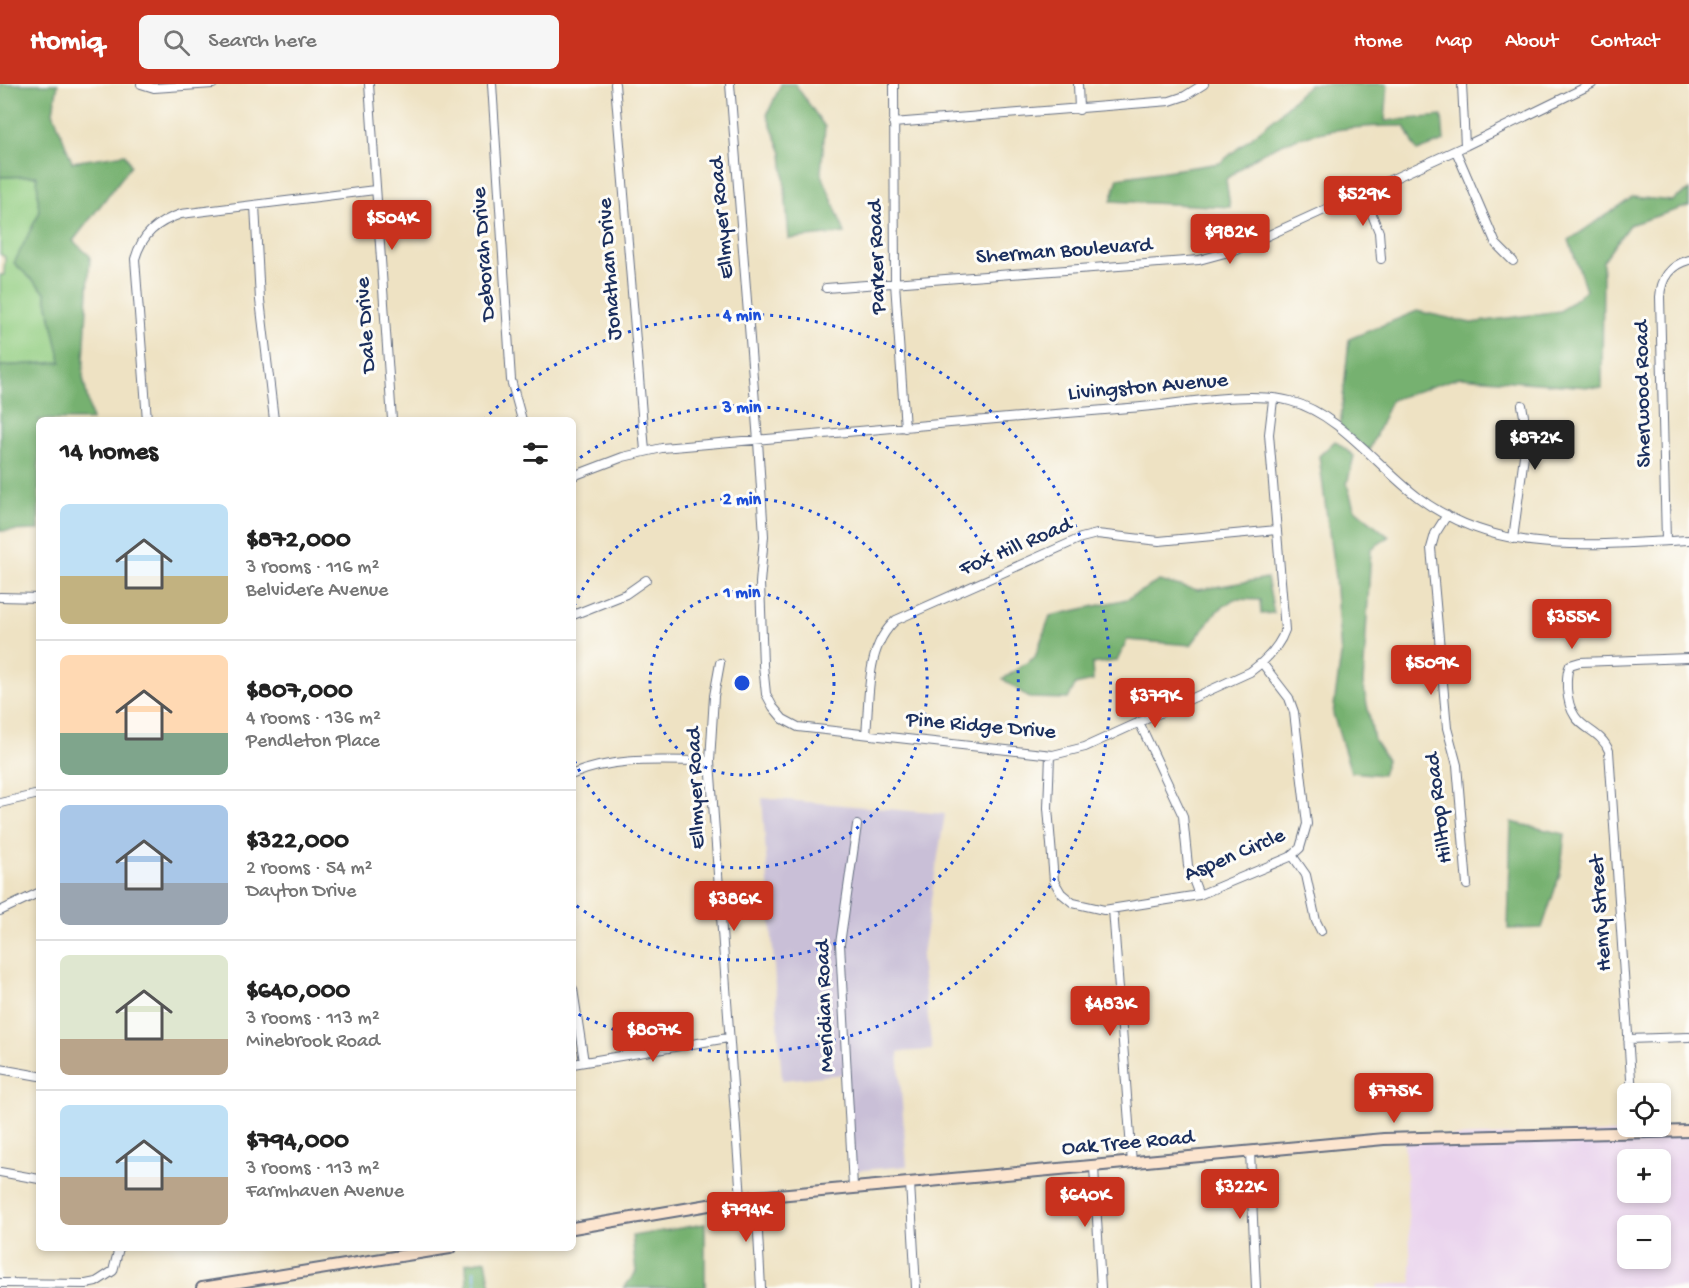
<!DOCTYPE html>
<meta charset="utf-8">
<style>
body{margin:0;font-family:"Gochi Hand",sans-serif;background:#f6f6f6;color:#222;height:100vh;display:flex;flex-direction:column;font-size:22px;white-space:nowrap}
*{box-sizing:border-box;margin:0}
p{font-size:20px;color:#767676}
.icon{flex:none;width:33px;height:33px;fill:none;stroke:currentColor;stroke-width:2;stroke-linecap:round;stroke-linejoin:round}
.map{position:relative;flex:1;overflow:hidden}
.sheet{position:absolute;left:36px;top:333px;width:540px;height:834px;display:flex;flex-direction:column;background:#fff;border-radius:9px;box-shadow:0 3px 9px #0003}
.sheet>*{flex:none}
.fabs{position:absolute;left:1617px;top:999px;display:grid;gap:12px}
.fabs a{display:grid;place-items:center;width:54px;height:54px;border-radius:9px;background:#fff;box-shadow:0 3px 9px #0003;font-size:30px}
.price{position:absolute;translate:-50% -51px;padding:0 14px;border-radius:6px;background:#c8321e;color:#fff;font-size:20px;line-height:39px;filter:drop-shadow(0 2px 3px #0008)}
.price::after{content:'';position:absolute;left:50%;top:36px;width:18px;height:14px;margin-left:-9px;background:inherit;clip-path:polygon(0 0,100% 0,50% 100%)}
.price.current{background:#222;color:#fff}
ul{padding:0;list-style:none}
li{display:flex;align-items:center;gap:18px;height:150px;padding:0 24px}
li+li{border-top:2px solid #e0e0e0}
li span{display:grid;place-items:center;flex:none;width:168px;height:120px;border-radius:9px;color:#555}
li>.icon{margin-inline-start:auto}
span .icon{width:72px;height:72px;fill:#fffc;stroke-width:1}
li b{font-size:26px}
h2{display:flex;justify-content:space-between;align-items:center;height:72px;padding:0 24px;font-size:26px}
header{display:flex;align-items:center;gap:36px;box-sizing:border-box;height:84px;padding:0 30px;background:#c8321e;color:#fff}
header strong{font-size:28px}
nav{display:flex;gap:33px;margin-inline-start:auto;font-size:21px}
.search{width:420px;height:54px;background:#f6f6f6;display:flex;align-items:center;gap:15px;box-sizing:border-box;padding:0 21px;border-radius:9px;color:#767676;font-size:22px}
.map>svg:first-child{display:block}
.built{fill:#e9d2ed;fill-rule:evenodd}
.industrial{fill:#c9bfd7}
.green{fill:#93ce82;stroke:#577e70;stroke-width:1.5}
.forest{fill:#76b170;stroke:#487067;stroke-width:1.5}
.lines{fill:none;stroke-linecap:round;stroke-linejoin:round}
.stream{stroke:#85b7f2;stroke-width:2}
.minor-casing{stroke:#656e81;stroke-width:10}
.secondary-casing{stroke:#656e81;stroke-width:14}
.minor{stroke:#fff;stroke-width:8}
.secondary{stroke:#fce5cf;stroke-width:10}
.ring{fill:none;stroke:#1d4ed8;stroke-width:3;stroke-dasharray:3 6}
.labels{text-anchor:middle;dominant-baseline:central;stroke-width:6;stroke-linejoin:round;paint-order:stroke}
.street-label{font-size:22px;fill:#1b2f5e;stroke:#fdfcf7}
.centre{fill:#1d4ed8;stroke:#fdfcf7;stroke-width:3}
.ring-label{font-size:18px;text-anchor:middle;font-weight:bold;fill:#1d4ed8;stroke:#fdfcf7;stroke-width:6;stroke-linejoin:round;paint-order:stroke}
</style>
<header>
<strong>Homiq</strong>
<div class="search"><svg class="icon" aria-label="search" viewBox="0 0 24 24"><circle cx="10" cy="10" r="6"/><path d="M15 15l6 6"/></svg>Search here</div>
<nav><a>Home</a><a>Map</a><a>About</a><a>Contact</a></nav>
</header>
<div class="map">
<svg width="1689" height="1204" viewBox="0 0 1689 1204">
<rect width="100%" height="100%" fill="#fdfcf7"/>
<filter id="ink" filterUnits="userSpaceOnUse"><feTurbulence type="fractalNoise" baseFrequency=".0167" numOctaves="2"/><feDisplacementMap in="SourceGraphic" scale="12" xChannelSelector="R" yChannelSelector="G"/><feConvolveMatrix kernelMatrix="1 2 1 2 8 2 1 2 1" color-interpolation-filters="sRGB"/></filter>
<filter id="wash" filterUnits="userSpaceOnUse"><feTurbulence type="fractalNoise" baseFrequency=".008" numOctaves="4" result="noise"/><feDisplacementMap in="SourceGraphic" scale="24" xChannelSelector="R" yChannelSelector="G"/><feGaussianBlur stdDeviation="1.35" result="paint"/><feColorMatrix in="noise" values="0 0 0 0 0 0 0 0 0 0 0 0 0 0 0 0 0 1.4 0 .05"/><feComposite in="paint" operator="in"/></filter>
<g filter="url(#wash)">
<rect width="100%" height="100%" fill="#eee2c3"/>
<!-- built -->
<path class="built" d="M1689 1047V1204H1378V1201L1412 1199 1404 1054ZM1628 1076H1660V1108H1628ZM1628 1142H1660V1174H1628Z"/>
<!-- industrial -->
<path class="industrial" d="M762 714 945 730 921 876 932 966 898 968 907 1082 852 1087 845 990 782 996Z"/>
<!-- green -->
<path class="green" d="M37 92 39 129 15 179 45 208 61 278 0 282V191H4L5 173 0 170V93Z"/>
<!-- forest -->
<path class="forest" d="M0 0H58L53 28 72 78 125 70 131 82 73 157 90 172 83 293 92 336H39V446L0 447V282L61 278 45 208 14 179 39 129 37 92 0 93Z
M781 0H795L825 43 821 88 845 149 789 155 782 69 767 31Z
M1309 0H1388L1385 37 1442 32 1444 57 1417 67 1405 42C1357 41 1298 46 1256 73 1246 79 1236 88 1226 95L1230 123 1111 117 1118 94 1220 79 1277 32Z
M1689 106V122L1629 141 1603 177 1602 304 1460 293 1391 316 1369 367 1340 344 1349 255 1417 227 1471 239 1560 227 1586 206 1569 156 1633 113 1672 117Z
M1335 357 1354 372 1347 400 1354 424 1389 453 1371 465 1363 600 1374 656 1387 676 1382 691 1351 688 1333 630 1341 571 1335 494 1319 372Z
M1267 494 1274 529 1261 530 1260 516 1234 515 1216 528 1191 561 1127 556 1117 577 1092 580 1093 597 1075 601 1068 615 1029 614 1003 595 1035 573 1050 532 1127 515 1159 497 1198 506Z
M1511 738 1565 750 1560 790 1542 844 1508 845Z
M705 1140V1204H624L636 1188 632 1152Z
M486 1176 491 1204H467L466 1179Z"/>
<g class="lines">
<!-- stream -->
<path class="stream" d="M474 1187 477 1204"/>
</g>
</g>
<g filter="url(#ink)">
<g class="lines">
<defs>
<path id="minor" d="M141 0 154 4 213 0
M369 0 392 336
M492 0 511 296 522 336
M615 0 645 367
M730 0 758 357 764 452 760 499 763 581 766 610 773 623 783 635 798 643 1053 671 1085 663 1250 588C1265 577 1279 564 1285 546L1269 350 1273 316
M894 0 895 199 905 344
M1078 0 1079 26
M1462 0 1465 62
M893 39 1170 17 1185 12 1204 0
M1456 67 1496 160 1513 177
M1363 108 1379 148 1381 175
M255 121 260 216 274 336
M826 204 1199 176 1236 166 1465 62 1592 0
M147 336 135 175C142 150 157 138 181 130L375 106
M573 392 623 373 662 364C817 352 973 336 1129 324 1175 321 1246 306 1290 317 1341 330 1379 385 1419 414 1500 474 1594 460 1689 456
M1447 431 1435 450 1431 464 1447 644 1457 681 1467 801
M1513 455 1527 349 1522 321
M1666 457 1660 213C1661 195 1670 181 1689 176
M0 513 39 514
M573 531 626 510 646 496
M720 579 714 612 710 677 741 1115
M1139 638 1183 732 1188 782 1199 811
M866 650C870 612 865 563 896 536L1081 454 1097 450 1159 457 1277 446
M1050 671 1048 724 1054 797 1061 809 1073 819 1104 826 1199 811 1290 773 1300 764 1307 740 1294 628 1289 614 1262 579
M573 690C617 672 664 677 710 677
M0 719 39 710
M1292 771 1306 791 1316 837 1321 847
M1113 825 1132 1079
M0 827 38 809
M573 905 584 978
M1628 955 1689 953
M573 980 728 954
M0 985 39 992
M1632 1010 1609 667C1598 640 1570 649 1567 605 1567 596 1566 589 1570 581L1580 578 1689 574
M1250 1067 1256 1204
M1094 1083 1101 1204
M0 1088 39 1095
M910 1099 916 1204
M853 1103 840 860 857 741
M756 1113 761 1204
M0 1199 86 1200 96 1198 113 1187 119 1164"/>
<path id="secondary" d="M573 1144 756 1113 1384 1055 1689 1047
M202 1204 450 1164"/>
</defs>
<!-- minor casing -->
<use href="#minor" class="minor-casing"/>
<!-- secondary casing -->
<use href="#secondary" class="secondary-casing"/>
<!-- minor -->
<use href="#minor" class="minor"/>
<!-- secondary -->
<use href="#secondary" class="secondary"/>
</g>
</g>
<!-- distance rings -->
<g class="ring">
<circle cx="742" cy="599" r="92"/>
<path d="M574 522A185 185 0 1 1 574 676"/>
<path d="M573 379A277 277 0 1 1 573 819"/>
<path d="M483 336A369 369 0 1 1 574 928"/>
</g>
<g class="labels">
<!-- street labels -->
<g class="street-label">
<text transform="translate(723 134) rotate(-95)">Ellmyer Road</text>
<text transform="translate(1064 168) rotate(-4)">Sherman Boulevard</text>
<text transform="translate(485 170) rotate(-94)">Deborah Drive</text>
<text transform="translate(878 173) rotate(-92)">Parker Road</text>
<text transform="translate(611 185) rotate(-94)">Jonathan Drive</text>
<text transform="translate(367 241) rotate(-94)">Dale Drive</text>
<text transform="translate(1148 304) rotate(-5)">Livingston Avenue</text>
<text transform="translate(1644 310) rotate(-91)">Sherwood Road</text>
<text transform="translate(1016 464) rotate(-23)">Fox Hill Road</text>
<text transform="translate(981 643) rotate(5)">Pine Ridge Drive</text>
<text transform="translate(697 704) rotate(-92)">Ellmyer Road</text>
<text transform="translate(1440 724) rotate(-97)">Hilltop Road</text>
<text transform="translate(1235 772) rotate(-23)">Aspen Circle</text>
<text transform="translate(1602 829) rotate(-94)">Henry Street</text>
<text transform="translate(826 922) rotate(-92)">Meridian Road</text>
<text transform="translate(1128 1060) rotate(-5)">Oak Tree Road</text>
</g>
</g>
<circle cx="742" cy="599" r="9" class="centre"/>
<g class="ring-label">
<text x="742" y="236">4 min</text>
<text x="742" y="328">3 min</text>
<text x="742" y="420">2 min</text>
<text x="742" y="513">1 min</text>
</g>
</svg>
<div class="fabs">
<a><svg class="icon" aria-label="locate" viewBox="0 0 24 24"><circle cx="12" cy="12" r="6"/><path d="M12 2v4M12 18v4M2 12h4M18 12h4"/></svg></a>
<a>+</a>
<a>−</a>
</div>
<b class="price" style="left:1363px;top:143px">$529K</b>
<b class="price" style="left:392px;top:167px">$504K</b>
<b class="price" style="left:1230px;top:181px">$982K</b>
<b class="price current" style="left:1535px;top:387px">$872K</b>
<b class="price" style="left:1572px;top:566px">$355K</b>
<b class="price" style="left:1431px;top:612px">$509K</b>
<b class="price" style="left:1155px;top:645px">$379K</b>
<b class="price" style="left:734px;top:848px">$386K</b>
<b class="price" style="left:1110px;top:953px">$483K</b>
<b class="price" style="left:653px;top:979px">$807K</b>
<b class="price" style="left:1394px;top:1040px">$775K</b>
<b class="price" style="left:1240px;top:1136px">$322K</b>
<b class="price" style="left:1085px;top:1144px">$640K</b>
<b class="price" style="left:746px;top:1159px">$794K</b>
<section class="sheet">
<h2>14 homes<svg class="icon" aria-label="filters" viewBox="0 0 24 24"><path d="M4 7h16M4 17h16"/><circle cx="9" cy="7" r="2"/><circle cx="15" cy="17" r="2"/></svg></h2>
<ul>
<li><span style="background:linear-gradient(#bfe0f5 60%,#c2b280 0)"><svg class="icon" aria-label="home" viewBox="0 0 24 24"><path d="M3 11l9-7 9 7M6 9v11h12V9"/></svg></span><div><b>$872,000</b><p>3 rooms · 116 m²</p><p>Belvidere Avenue</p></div></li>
<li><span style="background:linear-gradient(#ffd9b3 65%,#7fa58c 0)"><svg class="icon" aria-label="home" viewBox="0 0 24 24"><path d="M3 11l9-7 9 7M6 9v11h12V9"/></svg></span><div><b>$807,000</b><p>4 rooms · 136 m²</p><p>Pendleton Place</p></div></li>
<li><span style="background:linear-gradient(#a9c7e8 65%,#9aa5b1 0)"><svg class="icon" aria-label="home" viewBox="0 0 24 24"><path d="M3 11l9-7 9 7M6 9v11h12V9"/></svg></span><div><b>$322,000</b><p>2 rooms · 54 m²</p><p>Dayton Drive</p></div></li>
<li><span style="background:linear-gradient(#dfe7d0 70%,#b9a48a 0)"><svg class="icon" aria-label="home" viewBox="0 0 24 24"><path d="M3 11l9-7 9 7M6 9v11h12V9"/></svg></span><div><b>$640,000</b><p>3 rooms · 113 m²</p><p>Minebrook Road</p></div></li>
<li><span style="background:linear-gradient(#bfe0f5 60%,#b9a48a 0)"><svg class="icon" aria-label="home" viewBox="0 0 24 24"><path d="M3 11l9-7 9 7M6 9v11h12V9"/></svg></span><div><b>$794,000</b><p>3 rooms · 113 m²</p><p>Farmhaven Avenue</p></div></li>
</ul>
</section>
</div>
